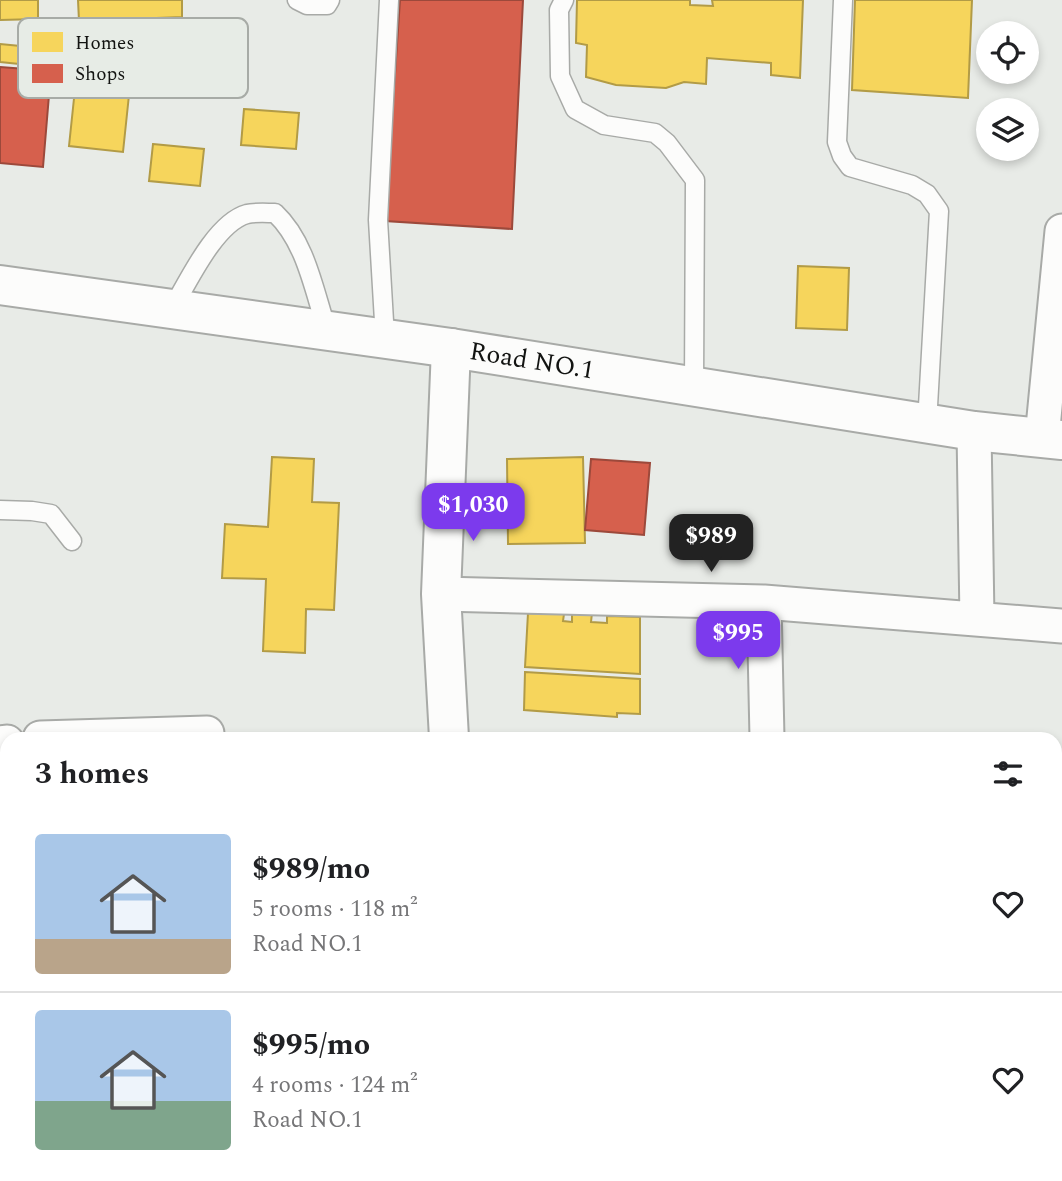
<!DOCTYPE html>
<meta charset="utf-8">
<style>
body{margin:0;font-family:Spectral,serif;background:#f6f6f6;color:#202124;height:100vh;display:flex;flex-direction:column;font-size:26px;white-space:nowrap}
*{box-sizing:border-box;margin:0}
p{font-size:23px;color:#757577}
.icon{flex:none;width:38px;height:38px;fill:none;stroke:currentColor;stroke-width:2;stroke-linecap:round;stroke-linejoin:round}
.map{position:relative;flex:1;overflow:hidden}
.drawer{position:absolute;left:0px;top:732px;width:1062px;height:450px;display:flex;flex-direction:column;background:#fff;border-radius:21px 21px 0 0;box-shadow:0 4px 10px #0003}
.drawer>*{flex:none}
.tools{position:absolute;left:976px;top:21px;display:grid;gap:14px}
.tools a{display:grid;place-items:center;width:63px;height:63px;border-radius:50%;background:#fff;box-shadow:0 4px 10px #0003;font-size:35px}
.price{position:absolute;translate:-50% -60px;padding:0 16px;border-radius:14px;background:#7c3aed;color:#fff;font-size:23px;line-height:46px;filter:drop-shadow(0 2px 4px #0008)}
.price::after{content:'';position:absolute;left:50%;top:42px;width:21px;height:16px;margin-left:-10px;background:inherit;clip-path:polygon(0 0,100% 0,50% 100%)}
.price.selected{background:#222;color:#fff}
ul{padding:0;list-style:none}
li{display:flex;align-items:center;gap:21px;height:175px;padding:0 35px}
li+li{border-top:2px solid #e0e0e0}
li span{display:grid;place-items:center;flex:none;width:196px;height:140px;border-radius:7px;color:#555}
li>.icon{margin-inline-start:auto}
span .icon{width:84px;height:84px;fill:#fffc;stroke-width:1}
li b{font-size:30px}
h2{display:flex;justify-content:space-between;align-items:center;height:84px;padding:0 35px;font-size:30px}
.map>svg:first-child{display:block}
.homes{fill:#f6d55c;stroke:#b29b46;stroke-width:2}
.shops{fill:#d6604d;stroke:#9c493b;stroke-width:2}
.lines{fill:none;stroke-linecap:round;stroke-linejoin:round}
.lane-casing{stroke:#a8aaa7;stroke-width:21}
.street-casing{stroke:#a8aaa7;stroke-width:37}
.secondary-casing{stroke:#a8aaa7;stroke-width:42}
.highway-casing{stroke:#a8aaa7;stroke-width:42}
.lane{stroke:#fcfcfb;stroke-width:18}
.street{stroke:#fcfcfb;stroke-width:33}
.secondary{stroke:#fcfcfb;stroke-width:38}
.highway{stroke:#fcfcfb;stroke-width:38}
.labels{text-anchor:middle;dominant-baseline:central;stroke-width:7;stroke-linejoin:round;paint-order:stroke}
.street-label{font-size:26px;fill:#131412;stroke:#e7ece6}
.key{fill:#e7ece6;stroke:#a7aba6;stroke-width:2}
.key-label{font-size:19px;fill:#131412}
</style>
<div class="map">
<svg width="1062" height="1181" viewBox="0 0 1062 1181">
<rect width="100%" height="100%" fill="#e8ebe7"/>
<!-- homes -->
<path class="homes" d="M0 0H38V19L0 20Z
M78 0H182V17L79 21Z
M577 0H690V5L713 6 712 0H803L800 78 771 75V63L707 58 706 84 684 82 666 88 616 85 586 77 587 45 576 43Z
M855 0H972L968 98 852 90Z
M0 44 133 57 123 152 69 146 77 70 0 62Z
M244 109 299 113 296 149 241 145Z
M153 144 204 149 200 186 149 181Z
M798 266 849 268 847 330 796 328Z
M272 457 314 459 312 502 339 503 334 610 306 609 305 653 263 651 266 579 222 578 225 524 268 527Z
M583 457 585 543 508 544 507 459Z
M528 613 564 614 563 621 572 622V613H592L591 622 607 623V616L640 617V674L525 667Z
M525 672 640 679V714L617 713V717L524 710Z"/>
<!-- shops -->
<path class="shops" d="M400 0H523L512 229 385 221Z
M0 67 51 71 43 167 0 163Z
M591 459 650 463 644 535 585 530Z"/>
<g class="lines">
<defs>
<path id="lane" d="M297 0 307 5H327L330 0
M564 0 559 10 560 76 575 109 604 125 655 133 667 143 695 180 694 386
M843 0 837 142 842 156 850 167 912 185 927 194 939 211 927 424
M172 309C188 282 215 223 247 214 255 212 267 213 275 213 306 242 314 291 327 330
M385 338 378 220 389 0
M0 510 32 511 51 514 72 541
M538 1174 540 1181"/>
<path id="street" d="M974 431 977 619
M1042 438 1062 231
M441 594 764 602 1062 626
M764 602 767 738
M40 738 207 733
M0 743 7 742
M1055 914 1062 915
M1055 1148 1062 1150"/>
<path id="secondary" d="M449 738 441 594 451 348
M0 884H7
M728 1174 738 1181"/>
<g id="highway">
<path id="s1" d="M0 285 451 348 974 431 1062 440"/>
</g>
</defs>
<!-- lane casing -->
<use href="#lane" class="lane-casing"/>
<!-- street casing -->
<use href="#street" class="street-casing"/>
<!-- secondary casing -->
<use href="#secondary" class="secondary-casing"/>
<!-- highway casing -->
<use href="#highway" class="highway-casing"/>
<!-- lane -->
<use href="#lane" class="lane"/>
<!-- street -->
<use href="#street" class="street"/>
<!-- secondary -->
<use href="#secondary" class="secondary"/>
<!-- highway -->
<use href="#highway" class="highway"/>
</g>
<g class="labels">
<!-- street labels -->
<g class="street-label">
<text stroke="none"><textPath href="#s1" startOffset="537">Road NO.1</textPath></text>
</g>
</g>
<!-- legend -->
<rect x="18" y="18" width="230" height="80" rx="10" class="key"/>
<rect x="32" y="32" width="31" height="20" fill="#f6d55c"/>
<rect x="32" y="64" width="31" height="19" fill="#d6604d"/>
<g class="key-label">
<text x="75" y="49">Homes</text>
<text x="75" y="80">Shops</text>
</g>
</svg>
<div class="tools">
<a><svg class="icon" aria-label="locate" viewBox="0 0 24 24"><circle cx="12" cy="12" r="6"/><path d="M12 2v4M12 18v4M2 12h4M18 12h4"/></svg></a>
<a><svg class="icon" aria-label="layers" viewBox="0 0 24 24"><path d="M12 4l9 5-9 5-9-5zM3 14l9 5 9-5"/></svg></a>
</div>
<b class="price" style="left:473px;top:543px">$1,030</b>
<b class="price selected" style="left:711px;top:574px">$989</b>
<b class="price" style="left:738px;top:671px">$995</b>
<section class="drawer">
<h2>3 homes<svg class="icon" aria-label="filters" viewBox="0 0 24 24"><path d="M4 7h16M4 17h16"/><circle cx="9" cy="7" r="2"/><circle cx="15" cy="17" r="2"/></svg></h2>
<ul>
<li><span style="background:linear-gradient(#a9c7e8 75%,#b9a48a 0)"><svg class="icon" aria-label="home" viewBox="0 0 24 24"><path d="M3 11l9-7 9 7M6 9v11h12V9"/></svg></span><div><b>$989/mo</b><p>5 rooms · 118 m²</p><p>Road NO.1</p></div><svg class="icon" aria-label="heart" viewBox="0 0 24 24"><path d="M12 20l-8-8c-3-5 5-10 8-4 3-6 11-1 8 4z"/></svg></li>
<li><span style="background:linear-gradient(#a9c7e8 65%,#7fa58c 0)"><svg class="icon" aria-label="home" viewBox="0 0 24 24"><path d="M3 11l9-7 9 7M6 9v11h12V9"/></svg></span><div><b>$995/mo</b><p>4 rooms · 124 m²</p><p>Road NO.1</p></div><svg class="icon" aria-label="heart" viewBox="0 0 24 24"><path d="M12 20l-8-8c-3-5 5-10 8-4 3-6 11-1 8 4z"/></svg></li>
</ul>
</section>
</div>
